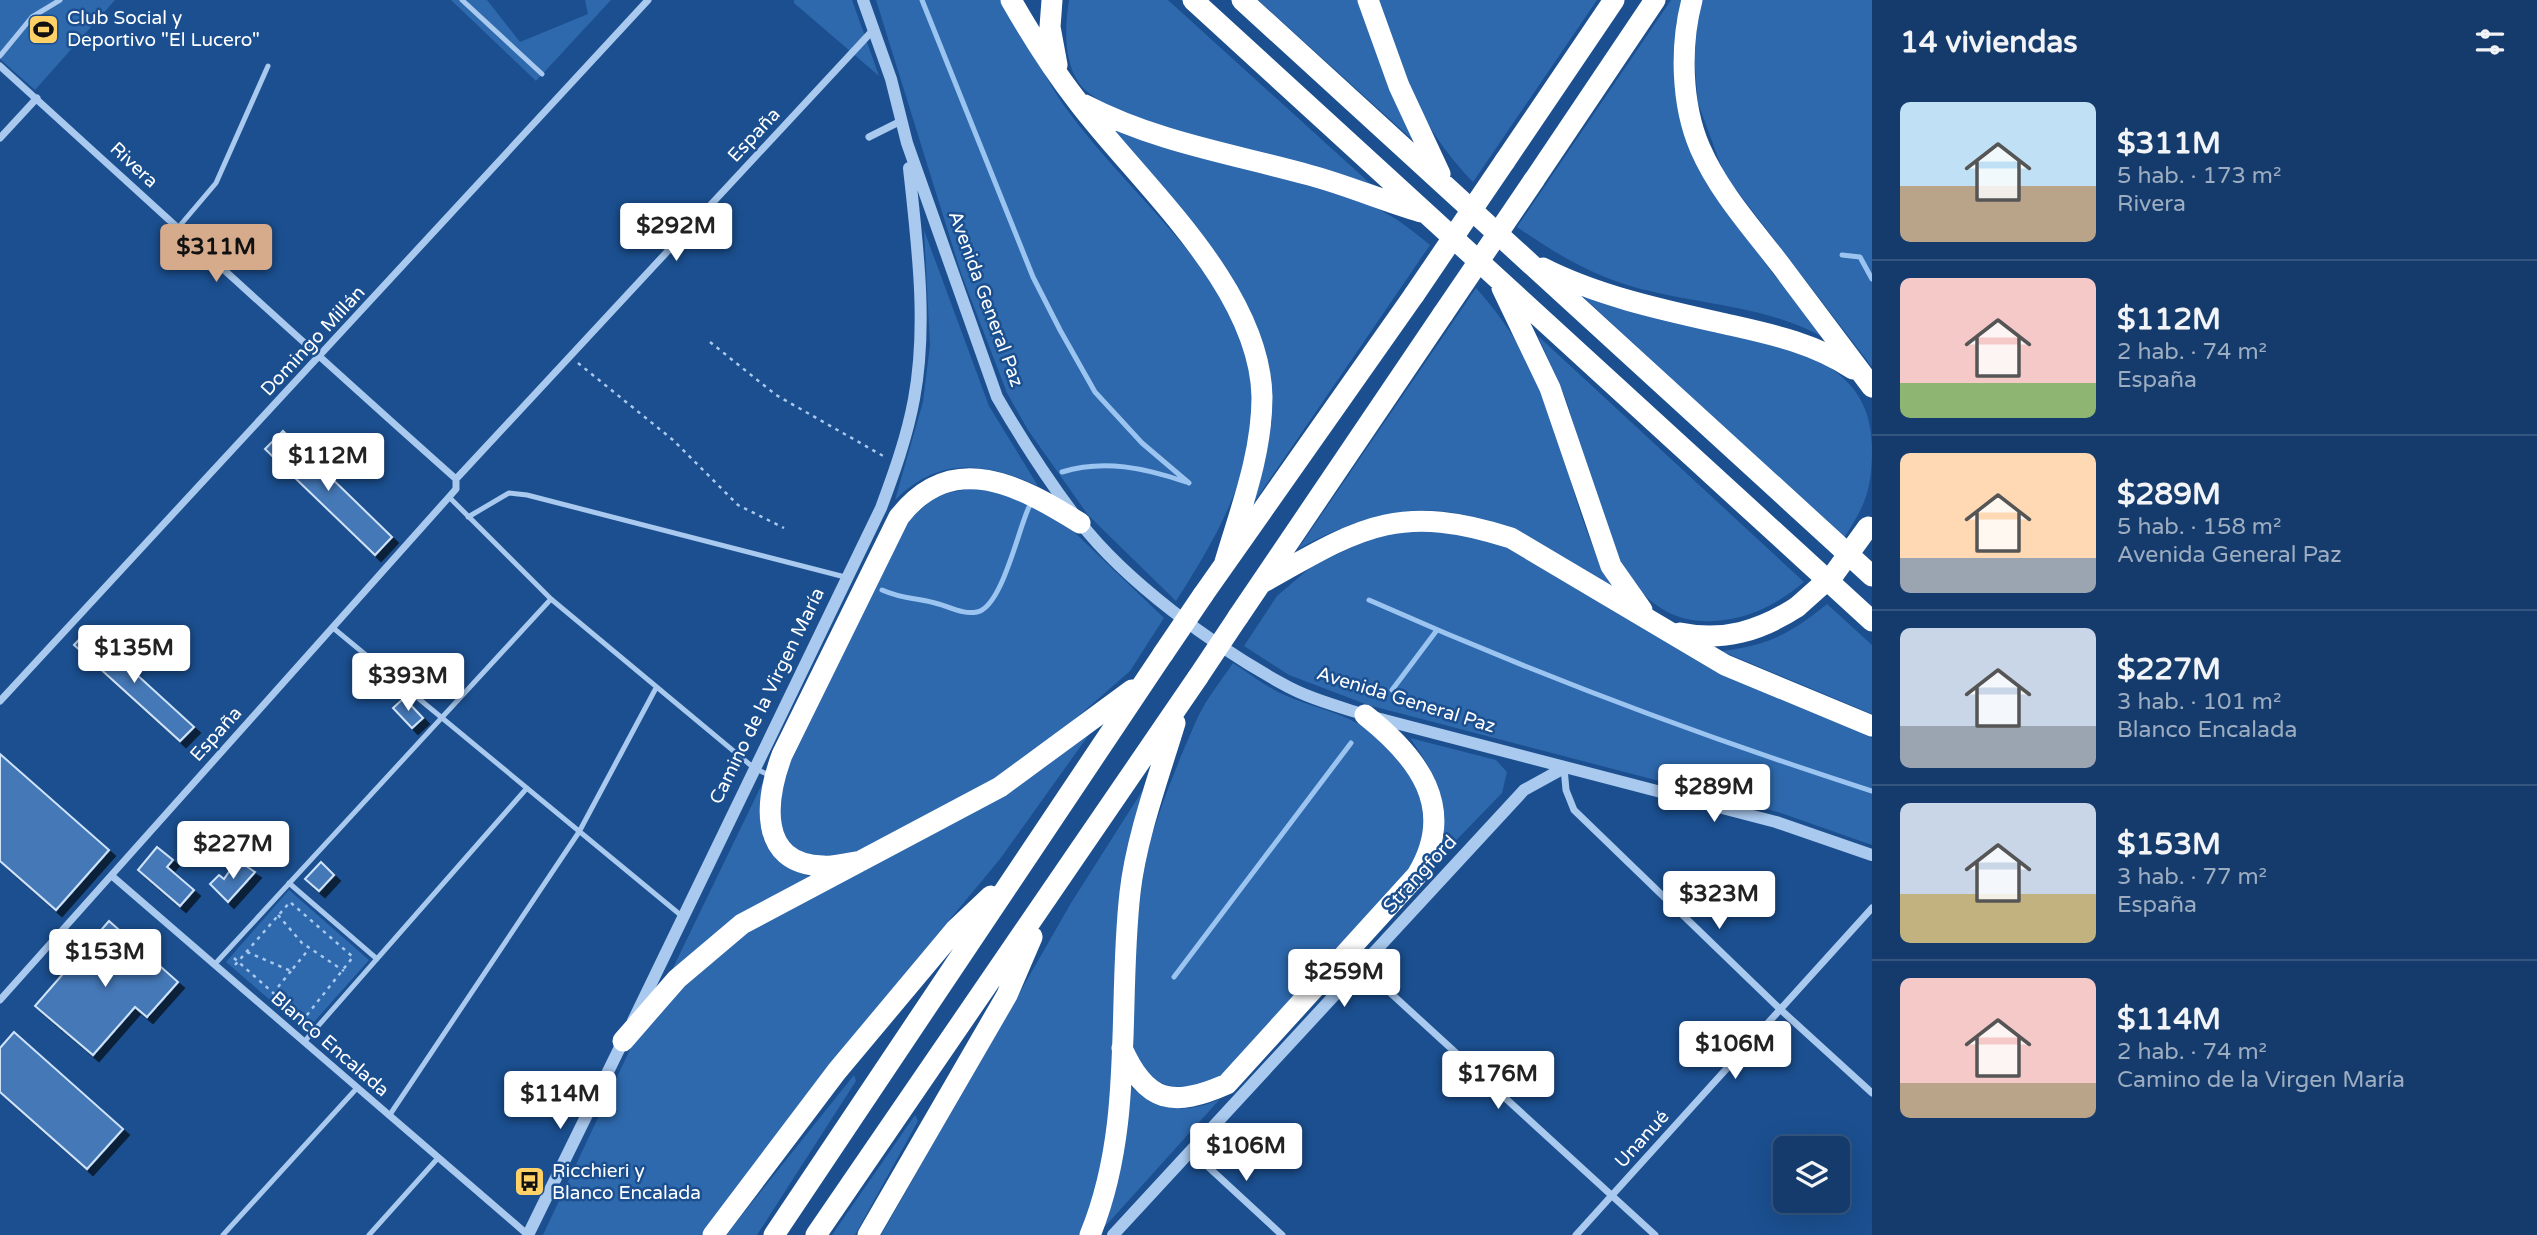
<!DOCTYPE html>
<html lang="es">
<meta charset="utf-8">
<style>
body{margin:0;font-family:"Varela Round",sans-serif;background:#1d4271;color:#f1f3f6;height:100vh;display:flex;flex-direction:column;font-size:26px;white-space:nowrap}
*{box-sizing:border-box;margin:0}
p{font-size:23px;color:#9dadc1}
.icon{flex:none;width:38px;height:38px;fill:none;stroke:currentColor;stroke-width:2;stroke-linecap:round;stroke-linejoin:round}
.map{position:relative;flex:1;overflow:hidden}
.details{display:flex;flex-direction:column;background:#143b6b;width:665px}
.details>*{flex:none}
.controls{position:absolute;left:1773px;top:1136px;display:grid;gap:14px}
.controls a{display:grid;place-items:center;width:77px;height:77px;border-radius:10px;background:#143b6b;box-shadow:0 7px 28px #0002,0 0 0 2px #33557e;font-size:35px}
.price{position:absolute;translate:-50% -60px;padding:0 16px;border-radius:7px;background:#fff;color:#222;font-size:23px;line-height:46px;filter:drop-shadow(0 2px 4px #0008)}
.price::after{content:'';position:absolute;left:50%;top:42px;width:21px;height:16px;margin-left:-10px;background:inherit;clip-path:polygon(0 0,100% 0,50% 100%)}
.price.active{background:#d6ab8b;color:#111}
ul{padding:0;list-style:none}
li{display:flex;align-items:center;gap:21px;height:175px;padding:0 28px}
li+li{border-top:2px solid #33557e}
li span{display:grid;place-items:center;flex:none;width:196px;height:140px;border-radius:10px;color:#555}
li>.icon{margin-inline-start:auto}
span .icon{width:84px;height:84px;fill:#fffc;stroke-width:1}
li b{font-size:30px}
h2{display:flex;justify-content:space-between;align-items:center;height:84px;padding:0 28px;font-size:30px}
main{display:flex;flex:1;min-height:0}
.map>svg:first-child{display:block}
.green{fill:#2e69ad}
.lines{fill:none;stroke-linecap:round;stroke-linejoin:round}
.stream{stroke:#9cc4f0;stroke-width:5}
.building{fill:#4478b7;stroke:#cfe3fa;stroke-width:2;filter:url(#shadow)}
.path{stroke:#a9c9ee;stroke-width:2.5;stroke-dasharray:3.5 5;stroke-linecap:butt}
.service{stroke:#a9c9ee;stroke-width:5}
.minor{stroke:#a9c9ee;stroke-width:7}
.tertiary{stroke:#a9c9ee;stroke-width:12}
.motorway{stroke:#fff;stroke-width:21}
.motorway-bridge{stroke:#fff;stroke-width:21}
.labels{text-anchor:middle;dominant-baseline:central;stroke-width:5;stroke-linejoin:round;paint-order:stroke}
.poi-label{font-size:19px;fill:#fff;stroke:#1b4f8f;text-anchor:start}
.street-label{font-size:19px;fill:#fff;stroke:#1b4f8f}
</style>
<main>
<div class="map">
<svg width="1872" height="1235" viewBox="0 0 1872 1235">
<defs>
<filter id="shadow"><feDropShadow dx="6" dy="6" stdDeviation="0" flood-color="#0009"/></filter>
</defs>
<rect width="100%" height="100%" fill="#1b4f8f"/>
<!-- green -->
<path class="green" d="M0 0H115L35 90 0 59Z
M451 0H487L520 42 588 14 585 0H611L536 81Z
M794 0H852L879 76 794 3Z
M876 0H1006C1025 35 1042 74 1065 107 1104 161 1155 208 1196 261 1292 385 1253 482 1176 601L1088 515 1028 430 1007 393 961 273Z
M1069 0H1168L1374 187C1317 171 1107 125 1079 83 1063 60 1065 26 1069 0Z
M1258 0H1360L1416 143Z
M1378 0H1597L1473 182C1417 124 1404 74 1378 0Z
M1671 0H1683L1676 24 1674 74 1707 184 1774 275 1830 337 1826 339C1766 303 1687 305 1621 283 1583 270 1550 250 1517 227Z
M1700 0H1872V367L1724 174 1698 103 1692 33Z
M1111 129C1198 164 1318 171 1396 219 1408 227 1419 236 1430 245L1246 514C1256 487 1267 461 1270 432 1283 307 1184 217 1111 129Z
M924 230 989 406 1038 486C985 462 939 456 895 500L923 402 930 345Z
M1476 288C1508 324 1532 362 1548 407 1570 468 1580 535 1615 589 1495 517 1434 475 1298 549Z
M1579 293C1624 305 1669 316 1714 328 1784 347 1872 358 1872 448 1872 489 1866 504 1844 538Z
M1538 336 1804 582C1776 605 1749 619 1713 621 1608 627 1592 474 1566 400 1558 378 1547 357 1538 336Z
M978 487 1016 496 1072 530 1164 618 1130 671 1035 754 995 780 857 852 824 856 802 853 786 841 780 824 781 782 906 523 937 495Z
M1430 529 1496 541 1872 738V845L1778 812 1368 705 1289 675 1244 646 1277 596 1312 566 1378 535Z
M1827 604 1872 645V714L1721 651C1769 645 1790 634 1827 604Z
M1233 663C1248 673 1263 684 1278 692 1304 705 1334 710 1359 724 1414 753 1441 813 1410 869L1222 1075C1189 1095 1149 1092 1135 1052 1125 1021 1140 881 1149 846 1159 809 1182 752 1198 717 1207 698 1221 681 1233 663Z
M1098 722 1000 859 829 1065 701 1235H543L633 1043 683 983 748 930 1005 794 1044 768Z
M1410 738 1496 760 1507 772 1502 793 1442 855C1447 803 1440 780 1410 738Z
M1160 763 1132 842 1108 1147 1082 1235H881L1071 903Z
M764 780C755 834 758 858 814 878L670 974Z
M289 890 369 960 306 1031 226 962Z
M854 1075 856 1081 757 1235H726Z
M1128 1084C1156 1111 1185 1115 1220 1099L1101 1231Z
M915 1115 918 1121 855 1235H832Z"/>
<g class="lines">
<!-- stream -->
<path class="stream" d="M922 0 1033 277 1060 330 1095 392 1142 443 1189 483
M1842 255 1860 257 1872 279
M1062 472C1104 459 1145 468 1186 482
M882 590C905 600 914 597 935 603 949 606 962 615 977 612 1002 607 1018 530 1029 507
M1369 600C1533 673 1700 736 1872 791
M1392 690 1437 630
M1174 977 1351 743"/>
</g>
<!-- building -->
<path class="building" d="M283 431 392 537 375 555 265 449Z
M88 630 194 727 180 741 74 645Z
M404 698 423 718 412 728 393 708Z
M0 754 109 850 56 910 0 861Z
M157 847 173 860 167 867 194 890 180 906 138 870Z
M237 860 255 872 228 902 210 884 219 875 224 879Z
M321 862 334 875 319 891 305 879Z
M109 921 178 982 147 1017 135 1007 93 1055 35 1006Z
M14 1032 123 1129 87 1169 0 1092V1048Z"/>
<g class="lines">
<!-- path -->
<path class="path" d="M710 342 776 395 885 457
M578 363 673 440 738 505 784 528
M278 915 302 943 344 971
M247 952 291 971 309 949
M234 958 308 1024
M235 965 290 902 353 957 303 1020
M278 987 291 971"/>
<!-- service -->
<path class="service" d="M462 0 542 74
M0 56 32 17 60 0
M177 229 216 183 268 66
M449 497 551 599 754 768 771 776
M468 517 509 493 527 495 845 577
M332 627 683 917
M289 883 377 959
M214 965 551 599
M304 1042 527 788
M389 1116 579 832 656 688
M223 1235 357 1088
M369 1235 438 1158"/>
<!-- minor -->
<path class="minor" d="M0 66C152 204 303 343 456 479V489L449 497 0 1000
M869 137 901 121
M0 138 37 98
M456 479 875 28
M0 701 648 0
M1564 768 1566 790 1574 810 1781 1010 1872 1093
M112 876 528 1235
M1361 966 1655 1235
M1191 1151 1282 1235
M1576 1235 1872 908"/>
<!-- tertiary -->
<path class="tertiary" d="M863 0 891 79 907 143 997 397C1022 440 1049 482 1079 521 1126 582 1214 646 1281 683 1307 698 1337 706 1365 715L1776 822 1872 855
M633 1021 881 508C894 473 907 437 914 399 928 324 917 243 909 168
M528 1235 625 1037
M1113 1235 1524 790 1564 768"/>
<!-- motorway -->
<path class="motorway" d="M1011 0C1031 35 1053 70 1078 102 1141 185 1260 287 1262 397 1262 454 1241 508 1225 562
M1052 0 1050 27 1057 65
M1193 0 1872 621
M1242 0 1872 576
M1368 0 1399 86 1440 174
M1692 0C1680 45 1681 104 1700 148 1719 192 1753 229 1782 267 1812 307 1842 347 1872 387
M1085 105C1156 142 1233 154 1309 175 1347 185 1383 201 1421 212
M1505 161 1614 0
M1534 180 1655 0
M1543 268C1596 295 1659 309 1717 322 1765 333 1811 341 1853 369
M1502 288 1550 388 1611 566 1642 610
M1260 584C1358 529 1396 501 1511 538L1725 665 1872 726
M1203 595 1414 295
M1238 617 1443 314
M1680 633C1723 642 1760 631 1797 607
M861 861C849 863 835 867 823 866 756 864 766 798 782 755L899 517C953 448 1020 486 1080 523
M623 1041 677 979 742 924 1000 787 1132 690
M1122 1048C1146 1103 1173 1108 1227 1084L1417 875C1458 808 1418 757 1365 715
M713 1235 837 1071 955 930 991 896
M774 1235 1163 654
M816 1235 1198 677
M868 1235 1007 995 1032 937
M1090 1235C1135 1126 1117 1007 1130 893 1136 838 1159 776 1175 723"/>
<!-- motorway-bridge -->
<path class="motorway-bridge" d="M1414 295 1505 161
M1443 314 1534 180
M1797 607 1834 574 1868 527
M1163 654 1203 595
M1198 677 1238 617"/>
</g>
<!-- icons -->
<defs>
<symbol id="stadium-square" viewBox="-11 -11 22 22"><rect x="-9" y="-9" width="18" height="18" rx="4" fill="#ffd166" stroke="#1b4f8f"/><path d="M0-5a6.5 5 0 1 0 0 10a6.5 5 0 1 0 0-10ZM-3.5-1.8h7v3.6h-7Z" fill="#111"/></symbol>
<symbol id="bus-square" viewBox="-11 -11 22 22"><rect x="-9" y="-9" width="18" height="18" rx="4" fill="#ffd166" stroke="#1b4f8f"/><path d="M-5-6H5V4H4V6H2V4H-2V6H-4V4H-5ZM-3.5-4V0h7V-4ZM-3.5 1.2v1.5H-2V1.2ZM2 1.2v1.5H3.5V1.2Z" fill="#111"/></symbol>
</defs>
<g fill-rule="evenodd">
<use href="#stadium-square" x="26" y="12" width="35" height="35"/>
<use href="#bus-square" x="512" y="1164" width="35" height="35"/>
</g>
<g class="labels">
<!-- poi labels -->
<g class="poi-label">
<text x="67" y="18">Club Social y<tspan x="67" dy="22">Deportivo "El Lucero"</tspan></text>
<text x="552" y="1171">Ricchieri y<tspan x="552" dy="22">Blanco Encalada</tspan></text>
</g>
<!-- street labels -->
<g class="street-label">
<text transform="translate(754 135) rotate(-47)">España</text>
<text transform="translate(134 165) rotate(43)">Rivera</text>
<text transform="translate(986 299) rotate(70)">Avenida General Paz</text>
<text transform="translate(313 341) rotate(-47)">Domingo Millán</text>
<text transform="translate(767 696) rotate(-64)">Camino de la Virgen María</text>
<text transform="translate(1406 700) rotate(17)">Avenida General Paz</text>
<text transform="translate(216 734) rotate(-48)">España</text>
<text transform="translate(1420 874) rotate(-47)">Strangford</text>
<text transform="translate(330 1044) rotate(41)">Blanco Encalada</text>
<text transform="translate(1642 1139) rotate(-48)">Unanué</text>
</g>
</g>
</svg>
<div class="controls">
<a><svg class="icon" aria-label="layers" viewBox="0 0 24 24"><path d="M12 4l9 5-9 5-9-5zM3 14l9 5 9-5"/></svg></a>
</div>
<b class="price" style="left:676px;top:263px">$292M</b>
<b class="price active" style="left:216px;top:284px">$311M</b>
<b class="price" style="left:328px;top:493px">$112M</b>
<b class="price" style="left:134px;top:685px">$135M</b>
<b class="price" style="left:408px;top:713px">$393M</b>
<b class="price" style="left:1714px;top:824px">$289M</b>
<b class="price" style="left:233px;top:881px">$227M</b>
<b class="price" style="left:1719px;top:931px">$323M</b>
<b class="price" style="left:105px;top:989px">$153M</b>
<b class="price" style="left:1344px;top:1009px">$259M</b>
<b class="price" style="left:1735px;top:1081px">$106M</b>
<b class="price" style="left:1498px;top:1111px">$176M</b>
<b class="price" style="left:560px;top:1131px">$114M</b>
<b class="price" style="left:1246px;top:1183px">$106M</b>
</div>
<section class="details">
<h2>14 viviendas<svg class="icon" aria-label="filters" viewBox="0 0 24 24"><path d="M4 7h16M4 17h16"/><circle cx="9" cy="7" r="2"/><circle cx="15" cy="17" r="2"/></svg></h2>
<ul>
<li><span style="background:linear-gradient(#bfe0f5 60%,#b9a48a 0)"><svg class="icon" aria-label="home" viewBox="0 0 24 24"><path d="M3 11l9-7 9 7M6 9v11h12V9"/></svg></span><div><b>$311M</b><p>5 hab. · 173 m²</p><p>Rivera</p></div></li>
<li><span style="background:linear-gradient(#f6c9c9 75%,#8fb573 0)"><svg class="icon" aria-label="home" viewBox="0 0 24 24"><path d="M3 11l9-7 9 7M6 9v11h12V9"/></svg></span><div><b>$112M</b><p>2 hab. · 74 m²</p><p>España</p></div></li>
<li><span style="background:linear-gradient(#ffd9b3 75%,#9aa5b1 0)"><svg class="icon" aria-label="home" viewBox="0 0 24 24"><path d="M3 11l9-7 9 7M6 9v11h12V9"/></svg></span><div><b>$289M</b><p>5 hab. · 158 m²</p><p>Avenida General Paz</p></div></li>
<li><span style="background:linear-gradient(#c9d6e8 70%,#9aa5b1 0)"><svg class="icon" aria-label="home" viewBox="0 0 24 24"><path d="M3 11l9-7 9 7M6 9v11h12V9"/></svg></span><div><b>$227M</b><p>3 hab. · 101 m²</p><p>Blanco Encalada</p></div></li>
<li><span style="background:linear-gradient(#c9d6e8 65%,#c2b280 0)"><svg class="icon" aria-label="home" viewBox="0 0 24 24"><path d="M3 11l9-7 9 7M6 9v11h12V9"/></svg></span><div><b>$153M</b><p>3 hab. · 77 m²</p><p>España</p></div></li>
<li><span style="background:linear-gradient(#f6c9c9 75%,#b9a48a 0)"><svg class="icon" aria-label="home" viewBox="0 0 24 24"><path d="M3 11l9-7 9 7M6 9v11h12V9"/></svg></span><div><b>$114M</b><p>2 hab. · 74 m²</p><p>Camino de la Virgen María</p></div></li>
</ul>
</section>
</main>
